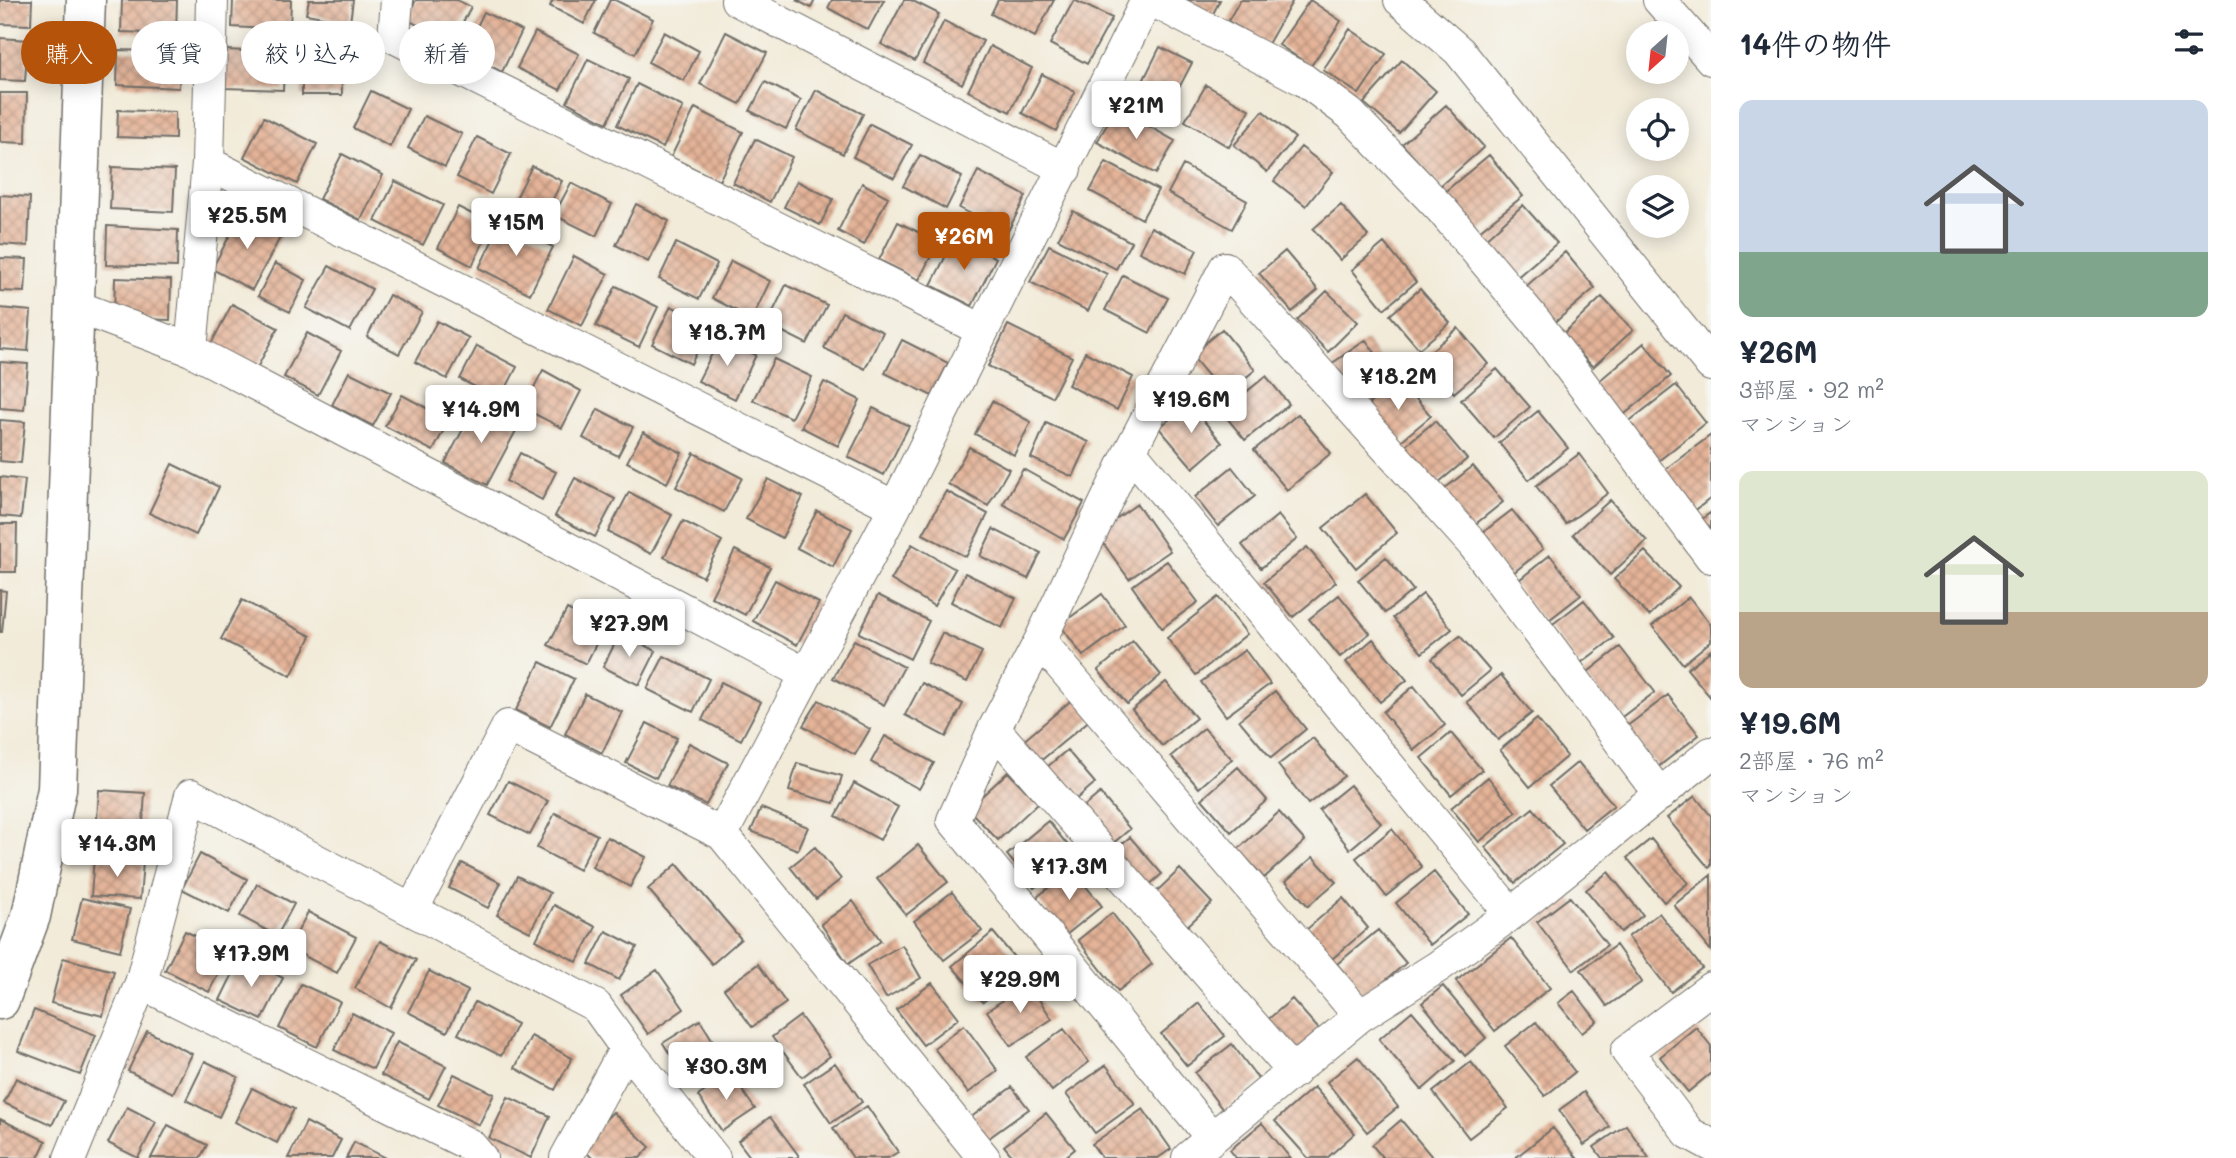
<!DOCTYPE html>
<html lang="ja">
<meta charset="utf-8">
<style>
body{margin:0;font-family:Mali,"Klee One",sans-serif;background:#f2f2f3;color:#1f2937;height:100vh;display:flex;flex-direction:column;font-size:26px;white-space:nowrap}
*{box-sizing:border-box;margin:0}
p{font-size:23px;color:#747a83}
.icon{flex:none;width:38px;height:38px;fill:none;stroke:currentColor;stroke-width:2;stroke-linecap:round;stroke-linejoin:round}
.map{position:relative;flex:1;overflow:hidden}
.side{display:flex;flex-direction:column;background:#fff;width:525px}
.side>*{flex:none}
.guide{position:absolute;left:21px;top:21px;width:665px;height:63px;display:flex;gap:14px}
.needle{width:46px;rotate:207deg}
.tools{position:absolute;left:1626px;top:21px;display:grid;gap:14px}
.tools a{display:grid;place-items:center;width:63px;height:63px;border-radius:50%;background:#fff;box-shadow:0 4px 18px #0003;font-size:35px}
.price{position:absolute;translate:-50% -60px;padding:0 16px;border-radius:7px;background:#fff;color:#222;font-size:23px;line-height:46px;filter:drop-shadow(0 2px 4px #0008)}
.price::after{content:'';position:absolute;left:50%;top:42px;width:21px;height:16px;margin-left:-10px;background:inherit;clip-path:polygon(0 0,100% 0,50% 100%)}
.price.current{background:#b45309;color:#fff}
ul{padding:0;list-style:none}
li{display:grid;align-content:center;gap:14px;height:371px;padding:0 28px}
li span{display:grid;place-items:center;height:217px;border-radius:14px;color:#555}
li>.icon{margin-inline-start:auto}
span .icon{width:126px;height:126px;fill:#fffc;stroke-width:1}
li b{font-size:30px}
h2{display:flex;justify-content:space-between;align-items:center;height:84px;padding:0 28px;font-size:30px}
.tag{padding:0 24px;border-radius:32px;background:#fff;box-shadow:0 4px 18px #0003;font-size:24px;line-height:63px}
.tag.current{background:#b45309;color:#fff}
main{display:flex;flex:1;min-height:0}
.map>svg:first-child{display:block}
.building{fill:url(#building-cross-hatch)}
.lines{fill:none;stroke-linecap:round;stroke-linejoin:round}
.street-casing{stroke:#716e68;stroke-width:34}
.secondary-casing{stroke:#716e68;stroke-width:41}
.street{stroke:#fff;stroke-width:32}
.secondary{stroke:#fff;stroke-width:38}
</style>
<main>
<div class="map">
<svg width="1711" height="1158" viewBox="0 0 1711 1158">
<defs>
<pattern id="building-cross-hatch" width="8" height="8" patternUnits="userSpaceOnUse" patternTransform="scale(1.75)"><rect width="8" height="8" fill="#e4b398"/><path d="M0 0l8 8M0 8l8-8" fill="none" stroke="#b9927c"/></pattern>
</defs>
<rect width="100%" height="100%" fill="#f6f6f2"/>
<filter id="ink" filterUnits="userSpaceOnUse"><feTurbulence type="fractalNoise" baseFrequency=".0143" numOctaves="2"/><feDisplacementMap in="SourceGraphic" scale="14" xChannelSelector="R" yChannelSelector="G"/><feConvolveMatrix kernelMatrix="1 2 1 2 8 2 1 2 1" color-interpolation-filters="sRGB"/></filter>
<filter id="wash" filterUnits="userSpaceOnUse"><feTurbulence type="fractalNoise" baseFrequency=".00686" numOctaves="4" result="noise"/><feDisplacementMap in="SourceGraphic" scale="28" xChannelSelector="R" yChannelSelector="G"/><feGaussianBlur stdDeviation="1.57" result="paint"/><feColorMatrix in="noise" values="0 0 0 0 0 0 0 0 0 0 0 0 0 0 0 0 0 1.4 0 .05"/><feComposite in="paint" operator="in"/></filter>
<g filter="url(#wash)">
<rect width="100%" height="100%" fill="#f2ebd9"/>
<g id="blocks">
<!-- building -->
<path class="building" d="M0 0H32L31 25 0 24Z
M122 0H177L176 34 121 32Z
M233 0H291L290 30 232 27Z
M309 0H353L350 22 306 14Z
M416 0H457L471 7 452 43 406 19Z
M553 0H596L584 24 550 6Z
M610 0H615L653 19 635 54 594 33Z
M796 0H815L811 8Z
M832 0H884L868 30 828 8Z
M904 0H911L939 14 915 61 881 44Z
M998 0H1054L1035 37 991 14Z
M1074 0 1112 18 1087 64 1050 44Z
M1182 0H1220L1212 16Z
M1240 0H1293L1268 44 1228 21Z
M1310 0 1341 21 1311 66 1279 45Z
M484 12 522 31 502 72 464 53Z
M944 21 983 41 962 84 923 63Z
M1350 29 1386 54 1359 94 1323 70Z
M535 32 579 54 560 90 517 68Z
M664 32 699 51 684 81 648 62Z
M726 32 767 53 740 104 700 84Z
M0 38 28 40 25 81 0 80Z
M302 46H341L342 95H302Z
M990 46 1032 68 1010 112 968 91Z
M1160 47 1192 63 1167 111 1136 95Z
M118 50 181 52 179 88 117 85Z
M226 50 285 53 283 90 224 88Z
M588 59 629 79 607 123 567 102Z
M1402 60 1436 91 1399 133 1364 103Z
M1042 74 1075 92 1056 131 1022 113Z
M765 82 801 100 786 129 750 111Z
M637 84 683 107 663 148 617 125Z
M1206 85 1250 110 1229 147 1185 121Z
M816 90 863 114 843 154 796 130Z
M371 91 408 109 390 147 353 128Z
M0 93H27L26 143 0 142Z
M1446 105 1484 147 1440 186 1402 144Z
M695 108 743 132 719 181 671 157Z
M1116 108 1175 141 1156 174 1097 142Z
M118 110 175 112V139L117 137Z
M1263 111 1295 138 1267 172 1234 145Z
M424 116 462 134 445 167 408 148Z
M264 117 317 144 297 184 244 157Z
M870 124 912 145 894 178 853 157Z
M477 137 511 154 491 194 457 177Z
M755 139 792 157 770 202 733 183Z
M1301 147 1333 172 1306 206 1274 181Z
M342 154 383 175 361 220 319 199Z
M920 155 962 177 946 209 903 186Z
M1489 155 1523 196 1474 235 1441 195Z
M1106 162 1158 190 1142 219 1090 191Z
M1183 165 1247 201 1232 229 1168 193Z
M532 166 562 181 546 213 516 198Z
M112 167 175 170 173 212 110 209Z
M978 171 1026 196 1007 233 959 208Z
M395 181 443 205 423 245 375 221Z
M797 181 833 199 820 225 784 207Z
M571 183 612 204 596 236 554 215Z
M862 183 888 197 864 245 838 231Z
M0 195 30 197 28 246 0 244Z
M636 204 669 221 648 262 616 245Z
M1341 205 1368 236 1340 260 1313 229Z
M1523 205 1557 243 1515 279 1482 242Z
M458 207 492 224 472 266 438 248Z
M1073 211 1131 242 1116 269 1058 239Z
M242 212 282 234 252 290 212 269Z
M502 221 553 247 530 294 479 268Z
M898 222 938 242 919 280 879 260Z
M107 226 178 230 177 267 106 265Z
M1151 227 1197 250 1185 274 1139 252Z
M955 238 996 258 972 306 931 285Z
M676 243 717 264 699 299 659 279Z
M1384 243 1416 282 1384 309 1352 270Z
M1049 245 1107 274 1088 311 1030 282Z
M1285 251 1318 290 1292 312 1259 273Z
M1565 252 1595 288 1553 324 1523 289Z
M574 256 608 274 582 326 548 309Z
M0 258 27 259 25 292 0 291Z
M731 261 770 281 752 319 712 298Z
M275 263 306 280 290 312 258 296Z
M329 266 372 289 350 331 306 308Z
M1123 275 1168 298 1150 333 1105 310Z
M115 278 171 280 170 320 114 318Z
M786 285 827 305 807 344 767 324Z
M616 286 658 307 639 347 596 326Z
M1420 289 1450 323 1419 349 1390 315Z
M1327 291 1358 322 1328 352 1297 320Z
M389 295 422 312 399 354 367 337Z
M1602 297 1633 330 1593 367 1562 335Z
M232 304 278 328 257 368 211 344Z
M671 306 710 326 691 364 652 344Z
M0 308 31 311 28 351 0 349Z
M842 312 883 332 865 369 824 348Z
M437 321 469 338 447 379 415 362Z
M1008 325 1072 357 1052 397 988 366Z
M1458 328 1488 364 1454 393 1424 357Z
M1222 329 1255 370 1224 395 1191 355Z
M307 333 341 351 318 395 284 377Z
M720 338 756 355 735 399 698 381Z
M902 340 948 363 932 396 885 373Z
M1366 340 1392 377 1357 401 1331 364Z
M1644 343 1671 376 1620 418 1593 386Z
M477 346 517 367 500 400 460 379Z
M1085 352 1133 377 1117 410 1068 385Z
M774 359 812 377 791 418 753 400Z
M0 362 28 364 24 410 0 408Z
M1497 369 1530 407 1494 438 1461 400Z
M543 370 581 391 562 428 523 408Z
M349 372 391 393 373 426 332 405Z
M1266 376 1289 404 1245 440 1222 412Z
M1399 379 1431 416 1396 445 1365 407Z
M824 382 860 400 838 446 801 427Z
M1676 385 1706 423 1657 462 1627 423Z
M402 395 449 420 433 451 385 426Z
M992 401 1031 422 1014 455 975 434Z
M1189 403 1222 443 1193 468 1159 428Z
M476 405 518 427 487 485 445 463Z
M873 408 909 426 884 475 848 457Z
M598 409 633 427 618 456 583 438Z
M1538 411 1568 448 1529 480 1499 443Z
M1298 414 1331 453 1287 490 1254 450Z
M0 420 25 422 21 463 0 461Z
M1435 421 1467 459 1433 487 1401 449Z
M1046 423 1089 442 1073 477 1031 458Z
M643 432 682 453 667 483 627 462Z
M1711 435V498L1693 512 1663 471Z
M969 447 1009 469 988 506 948 484Z
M520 453 556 472 542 500 506 481Z
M694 453 742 478 724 512 676 487Z
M1579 454 1608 493 1566 524 1536 486Z
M172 464 219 487 196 535 149 513Z
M1473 466 1503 502 1468 530 1438 494Z
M1232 467 1255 496 1218 526 1195 497Z
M1023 469 1084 503 1064 539 1003 504Z
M0 477 25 480 21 518 0 516Z
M575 478 615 499 595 537 555 516Z
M768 479 803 497 782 538 746 519Z
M946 491 988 514 966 557 923 534Z
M629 492 672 515 651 554 608 532Z
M1365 494 1397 533 1356 568 1323 528Z
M1610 500 1647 541 1610 575 1573 534Z
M1137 504 1170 551 1129 579 1096 533Z
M1512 510 1543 549 1508 577 1477 537Z
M817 511 852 529 833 567 797 548Z
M1711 512V532L1701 520Z
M1278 515 1297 539 1261 568 1242 545Z
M683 521 722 541 703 577 664 557Z
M0 524H17L16 572H0Z
M993 529 1041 553 1028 579 980 556Z
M912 544 955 569 934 606 891 580Z
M1307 547 1336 582 1293 617 1264 582Z
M735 550 770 567 745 615 711 597Z
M1645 551 1679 587 1649 616 1614 579Z
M1550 555 1581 595 1545 623 1514 584Z
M1386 557 1413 590 1385 613 1358 580Z
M1167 561 1198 602 1162 628 1132 586Z
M965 573 1016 598 1002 628 951 602Z
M775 580 819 603 797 645 753 621Z
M0 590 6 591 2 632H0Z
M1102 594 1125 625 1083 656 1060 625Z
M1423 594 1452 629 1422 653 1393 618Z
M878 595 929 621 910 659 859 633Z
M1339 595 1370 633 1340 657 1309 619Z
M1218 597 1247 634 1196 675 1167 638Z
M1689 597 1711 625V641L1683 664 1652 626Z
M242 600 311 636 291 676 221 639Z
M1584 600 1614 638 1578 665 1549 627Z
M567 609 604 628 586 664 548 645Z
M620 633 656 651 639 685 603 667Z
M942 633 982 652 967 682 927 663Z
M1460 636 1490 671 1461 695 1432 659Z
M1373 639 1407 680 1380 702 1346 662Z
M854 640 904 667 884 705 833 678Z
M1133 641 1161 675 1127 704 1098 670Z
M1620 647 1655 692 1619 719 1584 675Z
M1245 650 1270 684 1226 716 1201 682Z
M1711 650V698L1687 669Z
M664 656 709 679 693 712 647 689Z
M540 662 574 679 550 727 516 710Z
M1501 675 1532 713 1498 740 1467 702Z
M721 682 761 702 741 740 702 720Z
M1166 682 1196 718 1162 746 1132 710Z
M922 683 963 704 946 737 905 715Z
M1414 686 1445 725 1414 750 1383 712Z
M1275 691 1306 729 1271 758 1239 720Z
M585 694 622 712 602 753 565 734Z
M1668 695 1699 735 1658 767 1626 727Z
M1075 697 1092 718 1038 763 1021 743Z
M819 700 870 729 855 755 803 726Z
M1537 719 1567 756 1530 787 1500 750Z
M647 723 677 738 656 778 626 763Z
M1204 728 1232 759 1199 788 1171 756Z
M1451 733 1482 770 1451 795 1421 758Z
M885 736 934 763 919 789 871 762Z
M1313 738 1344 776 1308 804 1278 765Z
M689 743 728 763 706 805 667 786Z
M1067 750 1095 783 1068 806 1040 773Z
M1578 762 1614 805 1584 829 1549 786Z
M797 763 842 776 834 803 789 791Z
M1238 767 1267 800 1231 832 1202 799Z
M1008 772 1038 803 998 840 968 809Z
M1488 777 1516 812 1479 842 1451 808Z
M508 781 548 801 530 835 490 815Z
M854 783 898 807 880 840 836 816Z
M1350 785 1381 823 1350 849 1319 810Z
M99 790 145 793 142 837 96 833Z
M1100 793 1130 829 1105 850 1075 814Z
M1695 796 1711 816V866L1709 868 1667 818Z
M761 808 808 827 798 850 751 831Z
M1533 808 1563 844 1515 883 1485 847Z
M1279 812 1305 841 1264 878 1238 849Z
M555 813 597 835 579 870 537 848Z
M1048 821 1075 854 1034 888 1007 855Z
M1392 829 1422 867 1386 896 1356 858Z
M607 837 646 857 630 887 592 867Z
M1130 837 1162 874 1142 891 1111 853Z
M1651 839 1688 883 1664 902 1627 858Z
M918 845 948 882 906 915 877 879Z
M815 847 841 879 816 899 790 867Z
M200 854 247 879 229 913 182 889Z
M1313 857 1336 882 1308 906 1286 881Z
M94 858 143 862 140 899 91 896Z
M462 863 501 883 488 908 449 888Z
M677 864 741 939 712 964 648 889Z
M1072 869 1102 906 1066 935 1036 898Z
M1180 869 1212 903 1184 929 1153 895Z
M1434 872 1468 914 1430 945 1396 903Z
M1608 872 1643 915 1621 932 1586 890Z
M1711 875V951L1674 905Z
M517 876 550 893 530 932 497 915Z
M257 884 294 904 277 936 240 916Z
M952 892 982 931 944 960 914 921Z
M1570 897 1607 945 1574 970 1537 922Z
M82 898 130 909 120 951 72 939Z
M1343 898 1368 928 1332 959 1306 930Z
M853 901 881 941 848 964 821 924Z
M554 905 596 927 577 962 536 940Z
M308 912 356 937 337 973 289 948Z
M1112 913 1152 964 1118 991 1078 940Z
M1659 913 1702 968 1671 992 1628 937Z
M1378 930 1406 963 1365 998 1337 964Z
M185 931 229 952 209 992 165 970Z
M606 931 637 947 619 980 589 964Z
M993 932 1023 968 983 1002 952 966Z
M1511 938 1550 988 1495 1031 1456 981Z
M380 941 416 960 391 1008 355 988Z
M902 945 921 978 886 998 867 965Z
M1616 945 1642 982 1607 1006 1581 970Z
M241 957 283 978 262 1020 220 1000Z
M63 958 114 971 103 1016 51 1003Z
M758 964 786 1003 752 1027 724 989Z
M657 970 684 1009 648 1034 621 995Z
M429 971 468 991 447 1032 408 1012Z
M932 983 959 1018 923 1045 896 1010Z
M1028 983 1052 1019 1011 1046 987 1011Z
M301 984 340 1002 317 1047 279 1028Z
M1443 986 1486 1038 1465 1056 1422 1003Z
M1574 991 1597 1021 1582 1033 1558 1003Z
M1292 999 1324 1035 1298 1058 1265 1022Z
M475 1002 517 1024 501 1056 458 1034Z
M1199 1003 1225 1036 1187 1066 1161 1034Z
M34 1010 96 1035 80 1075 18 1051Z
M1412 1011 1455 1061 1422 1090 1379 1039Z
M352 1013 391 1033 373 1069 334 1050Z
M800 1016 830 1056 802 1077 772 1037Z
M700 1020 723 1057 686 1080 663 1043Z
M1536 1022 1575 1072 1545 1096 1505 1046Z
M964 1025 998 1071 968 1093 934 1048Z
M1696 1027 1711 1046V1073L1688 1092 1660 1057Z
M1064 1029 1089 1062 1052 1091 1026 1057Z
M147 1031 192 1054 173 1093 128 1071Z
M531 1036 572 1058 555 1090 515 1068Z
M397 1042 446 1066 429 1099 381 1075Z
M1232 1044 1260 1081 1223 1110 1195 1073Z
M1358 1057 1398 1107 1367 1132 1327 1082Z
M205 1061 238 1077 219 1117 186 1100Z
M1471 1062 1508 1108 1469 1138 1433 1092Z
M835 1063 862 1102 831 1123 804 1084Z
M1106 1065 1135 1104 1095 1133 1066 1094Z
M454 1074 494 1094 479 1125 438 1105Z
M731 1074 755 1109 722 1131 698 1096Z
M16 1078 64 1101 52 1125 4 1103Z
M1012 1087 1029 1109 986 1140 970 1118Z
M1314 1087 1355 1133 1327 1158H1308L1275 1121Z
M252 1088 294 1109 277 1143 235 1122Z
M1584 1092 1610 1127 1584 1145 1559 1110Z
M508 1097 550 1116 531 1158 489 1138Z
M867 1106 898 1152 888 1158H853L833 1128Z
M127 1107 156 1122 138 1158 108 1143Z
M1143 1109 1171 1149 1158 1158H1102L1092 1144Z
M613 1112 650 1147 640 1158H592L580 1146Z
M1046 1113 1075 1149 1064 1158H1014L1004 1146Z
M770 1117 799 1156 796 1158H751L738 1141Z
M0 1119 46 1141 38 1158H0Z
M1401 1120 1433 1158H1383L1372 1145Z
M306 1122 341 1140 332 1158H288Z
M1262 1123 1290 1158H1236L1230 1150Z
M168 1125 207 1145 200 1158H151Z
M1626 1125 1649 1158H1602L1594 1147Z
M1553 1128 1577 1158H1515Z
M354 1142 386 1158H346Z"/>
</g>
</g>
<g filter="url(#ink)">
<use href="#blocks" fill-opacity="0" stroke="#716e68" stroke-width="2"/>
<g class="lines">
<defs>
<path id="street" d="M397 0 394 37 982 330
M737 0 1065 169
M1152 0 1304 80 1350 114 1442 210 1536 322 1711 557
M1400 0 1459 51 1711 365
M1659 0 1711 59
M208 163 895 507
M75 306 191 350 806 674
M191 350 208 163 212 0
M1130 451 1511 914
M1040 641 1360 1016
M994 729 1294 1072
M722 834 895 507 1147 0
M412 910 508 726 722 834 984 1158
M141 983 470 1145 481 1158
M1711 988 1627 1051 1689 1133 1711 1145
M1212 1138 953 820 994 729 1040 641 1130 451 1225 268 1474 545 1660 795
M70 1158 141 983 191 795 596 1006 626 1048 714 1158
M566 1158 626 1048
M1188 1158 1360 1016 1439 966 1511 914 1711 753"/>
<path id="secondary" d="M0 1000 31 916 57 789 86 0"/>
</defs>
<!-- street casing -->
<use href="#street" class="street-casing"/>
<!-- secondary casing -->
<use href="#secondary" class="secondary-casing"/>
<!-- street -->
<use href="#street" class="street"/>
<!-- secondary -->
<use href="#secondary" class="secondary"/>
</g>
</g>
</svg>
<div class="tools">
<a><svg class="needle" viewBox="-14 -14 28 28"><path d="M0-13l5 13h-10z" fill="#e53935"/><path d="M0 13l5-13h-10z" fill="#747a83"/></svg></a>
<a><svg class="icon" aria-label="locate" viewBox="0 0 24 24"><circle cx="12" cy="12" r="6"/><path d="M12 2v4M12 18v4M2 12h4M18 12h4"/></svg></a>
<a><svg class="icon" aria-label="layers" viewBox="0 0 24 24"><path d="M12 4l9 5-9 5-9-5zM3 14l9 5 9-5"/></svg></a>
</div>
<b class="price" style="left:1136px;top:141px">¥21M</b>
<b class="price" style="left:247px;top:251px">¥25.5M</b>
<b class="price" style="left:516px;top:258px">¥15M</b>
<b class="price current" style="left:964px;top:272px">¥26M</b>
<b class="price" style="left:727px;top:368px">¥18.7M</b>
<b class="price" style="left:1398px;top:412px">¥18.2M</b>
<b class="price" style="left:1191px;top:435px">¥19.6M</b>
<b class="price" style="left:481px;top:445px">¥14.9M</b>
<b class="price" style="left:629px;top:659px">¥27.9M</b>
<b class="price" style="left:117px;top:879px">¥14.3M</b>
<b class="price" style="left:1069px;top:902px">¥17.3M</b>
<b class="price" style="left:251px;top:989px">¥17.9M</b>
<b class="price" style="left:1020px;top:1015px">¥29.9M</b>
<b class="price" style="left:726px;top:1102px">¥30.3M</b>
<div class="guide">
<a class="tag current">購入</a>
<a class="tag">賃貸</a>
<a class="tag">絞り込み</a>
<a class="tag">新着</a>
</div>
</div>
<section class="side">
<h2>14件の物件<svg class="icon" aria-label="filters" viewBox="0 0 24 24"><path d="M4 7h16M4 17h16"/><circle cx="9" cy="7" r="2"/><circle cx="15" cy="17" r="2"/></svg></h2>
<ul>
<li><span style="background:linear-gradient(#c9d6e8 70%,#7fa58c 0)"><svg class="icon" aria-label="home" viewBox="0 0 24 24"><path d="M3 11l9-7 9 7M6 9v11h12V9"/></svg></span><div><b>¥26M</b><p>3部屋 · 92 m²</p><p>マンション</p></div></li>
<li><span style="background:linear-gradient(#dfe7d0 65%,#b9a48a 0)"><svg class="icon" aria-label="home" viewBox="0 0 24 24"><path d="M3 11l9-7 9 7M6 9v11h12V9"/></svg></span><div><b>¥19.6M</b><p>2部屋 · 76 m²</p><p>マンション</p></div></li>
</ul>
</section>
</main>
